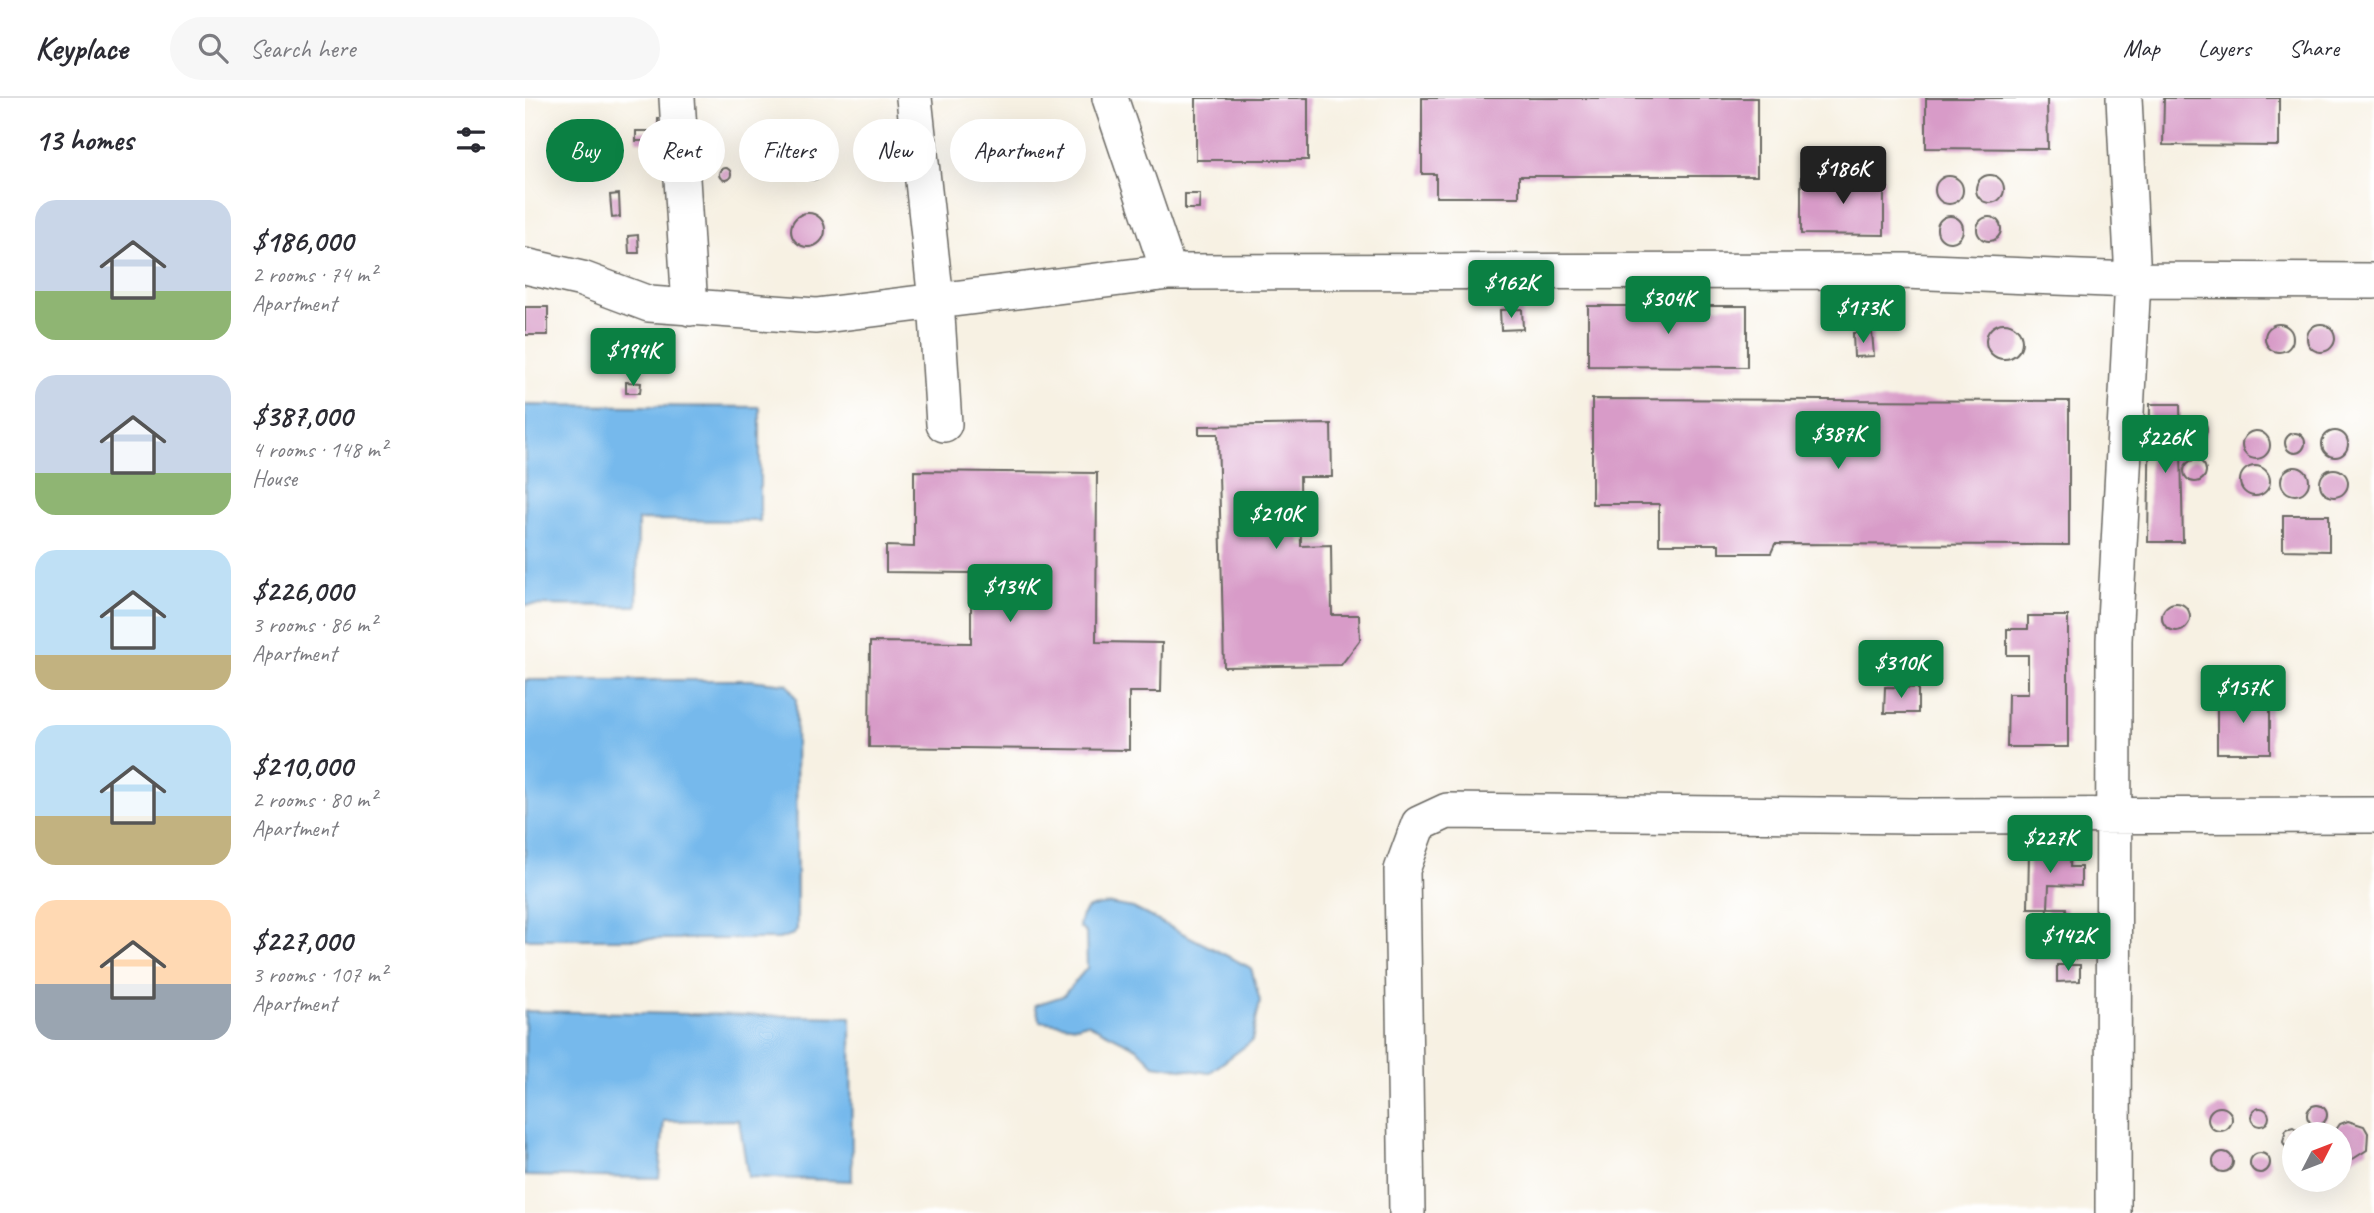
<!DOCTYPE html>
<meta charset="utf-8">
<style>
body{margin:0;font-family:Caveat,sans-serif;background:#f7f7f7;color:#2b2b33;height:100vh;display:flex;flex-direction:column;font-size:26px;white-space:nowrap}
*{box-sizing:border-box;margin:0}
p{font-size:23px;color:#7c7c81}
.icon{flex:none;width:38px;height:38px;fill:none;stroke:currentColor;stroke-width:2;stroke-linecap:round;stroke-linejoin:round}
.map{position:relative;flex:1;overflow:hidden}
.side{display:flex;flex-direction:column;background:#fff;width:525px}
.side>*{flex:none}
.banner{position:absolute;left:21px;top:21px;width:665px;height:63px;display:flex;gap:14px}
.needle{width:46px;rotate:48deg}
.buttons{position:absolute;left:1757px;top:1024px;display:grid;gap:14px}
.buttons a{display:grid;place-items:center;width:70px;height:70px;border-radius:50%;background:#fff;box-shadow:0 7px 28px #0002;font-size:35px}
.price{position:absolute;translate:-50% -60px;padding:0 16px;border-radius:7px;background:#0b8043;color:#fff;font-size:23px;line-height:46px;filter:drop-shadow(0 2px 4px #0008)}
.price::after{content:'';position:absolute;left:50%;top:42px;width:21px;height:16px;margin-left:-10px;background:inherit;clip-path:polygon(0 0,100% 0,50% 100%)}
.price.on{background:#222;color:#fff}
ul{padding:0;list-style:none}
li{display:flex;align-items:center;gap:21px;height:175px;padding:0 35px}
li span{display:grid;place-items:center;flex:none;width:196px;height:140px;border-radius:21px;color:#555}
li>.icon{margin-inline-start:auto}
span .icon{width:84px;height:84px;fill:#fffc;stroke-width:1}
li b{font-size:30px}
h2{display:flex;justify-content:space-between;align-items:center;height:84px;padding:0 35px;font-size:30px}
.pill{padding:0 24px;border-radius:32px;background:#fff;box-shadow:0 7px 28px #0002;font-size:24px;line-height:63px}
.pill.on{background:#0b8043;color:#fff}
header{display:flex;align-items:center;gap:42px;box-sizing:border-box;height:98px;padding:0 35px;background:#fff;border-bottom:2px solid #e1e1e2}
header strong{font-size:33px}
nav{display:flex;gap:38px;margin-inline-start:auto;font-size:24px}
.search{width:490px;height:63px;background:#f7f7f7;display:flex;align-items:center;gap:18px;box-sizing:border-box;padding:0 24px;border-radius:38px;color:#7c7c81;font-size:26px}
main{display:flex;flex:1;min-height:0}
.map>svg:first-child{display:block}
.water{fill:#76b9ec;stroke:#496a84;stroke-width:2}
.building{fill:#d89bc8}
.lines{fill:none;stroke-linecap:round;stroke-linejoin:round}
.minor-casing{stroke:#696762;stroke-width:38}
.minor{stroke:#fff;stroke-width:35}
</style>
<header>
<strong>Keyplace</strong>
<div class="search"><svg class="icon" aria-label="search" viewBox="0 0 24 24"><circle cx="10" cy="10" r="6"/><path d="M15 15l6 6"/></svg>Search here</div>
<nav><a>Map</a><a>Layers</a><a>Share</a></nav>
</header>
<main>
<section class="side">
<h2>13 homes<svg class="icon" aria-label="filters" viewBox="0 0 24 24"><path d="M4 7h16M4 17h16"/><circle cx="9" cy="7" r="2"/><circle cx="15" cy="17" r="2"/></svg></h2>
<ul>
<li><span style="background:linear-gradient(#c9d6e8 65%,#8fb573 0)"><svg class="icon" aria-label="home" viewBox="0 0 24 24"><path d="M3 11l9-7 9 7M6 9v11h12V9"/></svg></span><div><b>$186,000</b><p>2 rooms · 74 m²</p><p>Apartment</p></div></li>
<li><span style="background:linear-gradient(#c9d6e8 70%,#8fb573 0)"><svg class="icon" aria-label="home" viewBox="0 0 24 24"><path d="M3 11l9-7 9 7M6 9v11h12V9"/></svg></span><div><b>$387,000</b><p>4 rooms · 148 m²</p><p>House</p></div></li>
<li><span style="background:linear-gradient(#bfe0f5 75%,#c2b280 0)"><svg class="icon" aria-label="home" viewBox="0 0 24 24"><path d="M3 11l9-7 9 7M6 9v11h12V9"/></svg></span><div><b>$226,000</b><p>3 rooms · 86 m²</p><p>Apartment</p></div></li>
<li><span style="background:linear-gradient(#bfe0f5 65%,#c2b280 0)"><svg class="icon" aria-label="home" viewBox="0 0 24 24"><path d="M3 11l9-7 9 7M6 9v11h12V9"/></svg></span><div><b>$210,000</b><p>2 rooms · 80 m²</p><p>Apartment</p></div></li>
<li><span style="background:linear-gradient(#ffd9b3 60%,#9aa5b1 0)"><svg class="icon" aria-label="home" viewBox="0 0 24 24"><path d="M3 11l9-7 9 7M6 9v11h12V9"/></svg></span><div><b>$227,000</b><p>3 rooms · 107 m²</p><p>Apartment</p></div></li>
</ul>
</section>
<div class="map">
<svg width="1849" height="1115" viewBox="0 0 1849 1115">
<rect width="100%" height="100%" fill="#fff"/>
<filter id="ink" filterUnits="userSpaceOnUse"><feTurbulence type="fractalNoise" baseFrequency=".0143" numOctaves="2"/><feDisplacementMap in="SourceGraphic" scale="14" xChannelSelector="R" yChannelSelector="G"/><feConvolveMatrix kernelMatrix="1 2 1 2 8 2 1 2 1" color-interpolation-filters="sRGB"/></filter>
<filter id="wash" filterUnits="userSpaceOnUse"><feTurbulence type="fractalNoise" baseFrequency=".00686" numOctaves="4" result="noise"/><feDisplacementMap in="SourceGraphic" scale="28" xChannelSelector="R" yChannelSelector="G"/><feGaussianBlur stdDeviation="1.57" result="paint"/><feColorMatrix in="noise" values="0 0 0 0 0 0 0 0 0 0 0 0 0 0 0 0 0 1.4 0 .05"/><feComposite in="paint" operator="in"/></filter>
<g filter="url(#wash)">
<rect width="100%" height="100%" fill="#f7f1e3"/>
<!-- water -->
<path class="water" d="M0 307 235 309V423L113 422 112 508 0 507Z
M0 582H225L262 586 271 601 272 831 269 836 254 841H0Z
M585 806 608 810 726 870 735 903 727 943 684 975 629 967 612 950 562 925 552 928 515 923 510 907 538 898 562 870 561 835 554 829C556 808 567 808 585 806Z
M0 913 326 919 327 1083 223 1079 214 1022 139 1023 134 1080 0 1078Z"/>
<g id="blocks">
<!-- building -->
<path class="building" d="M671 0H783V62H671Z
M897 0H1232V78H994V99H911V76H897Z
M1401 0H1522L1523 51 1401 50Z
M1639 0H1754V48L1638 47Z
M133 20H168L141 51H136V43H111V33H133Z
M267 64a18 18 0 1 1 36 0a18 18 0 1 1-36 0Z
M194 76a6 6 0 1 1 12 0a6 6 0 1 1-12 0Z
M1451 91a14 14 0 1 1 28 0a14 14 0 1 1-28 0Z
M1410 92a14 14 0 1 1 28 0a14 14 0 1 1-28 0Z
M1276 79 1359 80V137L1276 136Z
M94 96 95 119 87 120 85 97Z
M660 96H675L674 111H660Z
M266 132a17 17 0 1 1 34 0a17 17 0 1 1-34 0Z
M1412 131a13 13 0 1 1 26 0a13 13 0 1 1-26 0Z
M1452 131a12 12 0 1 1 24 0a12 12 0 1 1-24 0Z
M113 137 114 155H104L103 138Z
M1063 208H1222V269L1063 268Z
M0 209H23V237H0Z
M997 211 998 231 976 232 975 212Z
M1461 243a18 18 0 1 1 36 0a18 18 0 1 1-36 0Z
M1782 240a14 14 0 1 1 28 0a14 14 0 1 1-28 0Z
M1740 240a14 14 0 1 1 28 0a14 14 0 1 1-28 0Z
M1347 234 1349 258 1329 259 1328 235Z
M102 238H113V256L102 255Z
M101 284 116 285 115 295H101Z
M1067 301 1544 303V447L1250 446 1246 455H1194V446H1134V406H1067Z
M1625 306H1655L1658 444H1623Z
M1660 331a11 11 0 1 1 22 0a11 11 0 1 1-22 0Z
M806 326 807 379H775L776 448 806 447 807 517H834L835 542 816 567 699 569 693 336H674V328Z
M1797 346a13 13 0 1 1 26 0a13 13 0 1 1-26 0Z
M1717 347a14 14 0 1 1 28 0a14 14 0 1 1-28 0Z
M1760 345a10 10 0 1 1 20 0a10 10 0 1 1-20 0Z
M1659 373a11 11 0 1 1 22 0a11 11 0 1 1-22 0Z
M1715 383a15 15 0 1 1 30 0a15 15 0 1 1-30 0Z
M1756 383a14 14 0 1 1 28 0a14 14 0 1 1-28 0Z
M1795 385a14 14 0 1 1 28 0a14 14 0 1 1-28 0Z
M389 373 572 375 571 544 637 545 636 594H604V652L344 649 345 544 446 545V475L361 474V448L389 449Z
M1758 417H1804V453L1758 452Z
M1637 519a14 14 0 1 1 28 0a14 14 0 1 1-28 0Z
M1503 518H1543V649H1482L1483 596H1503V557H1482V531H1503Z
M1360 589 1393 590V615H1359Z
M1692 599 1745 600V655H1692Z
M1504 752 1546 753 1545 769H1556V788L1524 787 1523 810H1503Z
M1522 810H1541L1545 846H1554L1553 861H1514L1513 824 1522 823Z
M1532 867H1555V883L1532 884Z
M1782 1017a10 10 0 1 1 20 0a10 10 0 1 1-20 0Z
M1683 1021a12 12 0 1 1 24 0a12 12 0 1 1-24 0Z
M1726 1019a9 9 0 1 1 18 0a9 9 0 1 1-18 0Z
M1823 1023 1839 1028 1843 1035 1842 1052 1828 1061 1815 1057V1036H1808L1815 1026Z
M1768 1029 1780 1036H1769V1053L1762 1051 1758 1044 1761 1031Z
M1688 1064a10 10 0 1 1 20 0a10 10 0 1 1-20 0Z
M1725 1065a10 10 0 1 1 20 0a10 10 0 1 1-20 0Z"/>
</g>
</g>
<g filter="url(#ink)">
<use href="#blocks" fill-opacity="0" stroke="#696762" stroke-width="2"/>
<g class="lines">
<defs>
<path id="minor" d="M152 0 165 210
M389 0 411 203 419 326
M585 0 644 174
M0 168 57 181 124 206 291 218 644 174 1380 173 1608 182 1849 183
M882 1115 877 772 894 726 922 713 1390 718 1849 717
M1588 1115 1589 542 1608 182 1599 0"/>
</defs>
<!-- minor casing -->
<use href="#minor" class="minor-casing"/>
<!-- minor -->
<use href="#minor" class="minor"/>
</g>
</g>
</svg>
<div class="buttons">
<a><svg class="needle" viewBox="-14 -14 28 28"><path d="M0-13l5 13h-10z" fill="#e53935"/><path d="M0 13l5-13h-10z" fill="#7c7c81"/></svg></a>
</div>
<b class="price on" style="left:1318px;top:108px">$186K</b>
<b class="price" style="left:986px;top:222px">$162K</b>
<b class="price" style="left:1143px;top:238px">$304K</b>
<b class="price" style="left:1338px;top:247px">$173K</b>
<b class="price" style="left:108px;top:290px">$194K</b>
<b class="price" style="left:1313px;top:373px">$387K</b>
<b class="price" style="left:1640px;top:377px">$226K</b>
<b class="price" style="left:751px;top:453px">$210K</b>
<b class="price" style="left:485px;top:526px">$134K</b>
<b class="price" style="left:1376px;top:602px">$310K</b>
<b class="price" style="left:1718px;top:627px">$157K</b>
<b class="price" style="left:1525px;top:777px">$227K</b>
<b class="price" style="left:1543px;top:875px">$142K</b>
<div class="banner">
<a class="pill on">Buy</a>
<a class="pill">Rent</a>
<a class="pill">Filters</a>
<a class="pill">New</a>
<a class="pill">Apartment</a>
</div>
</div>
</main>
